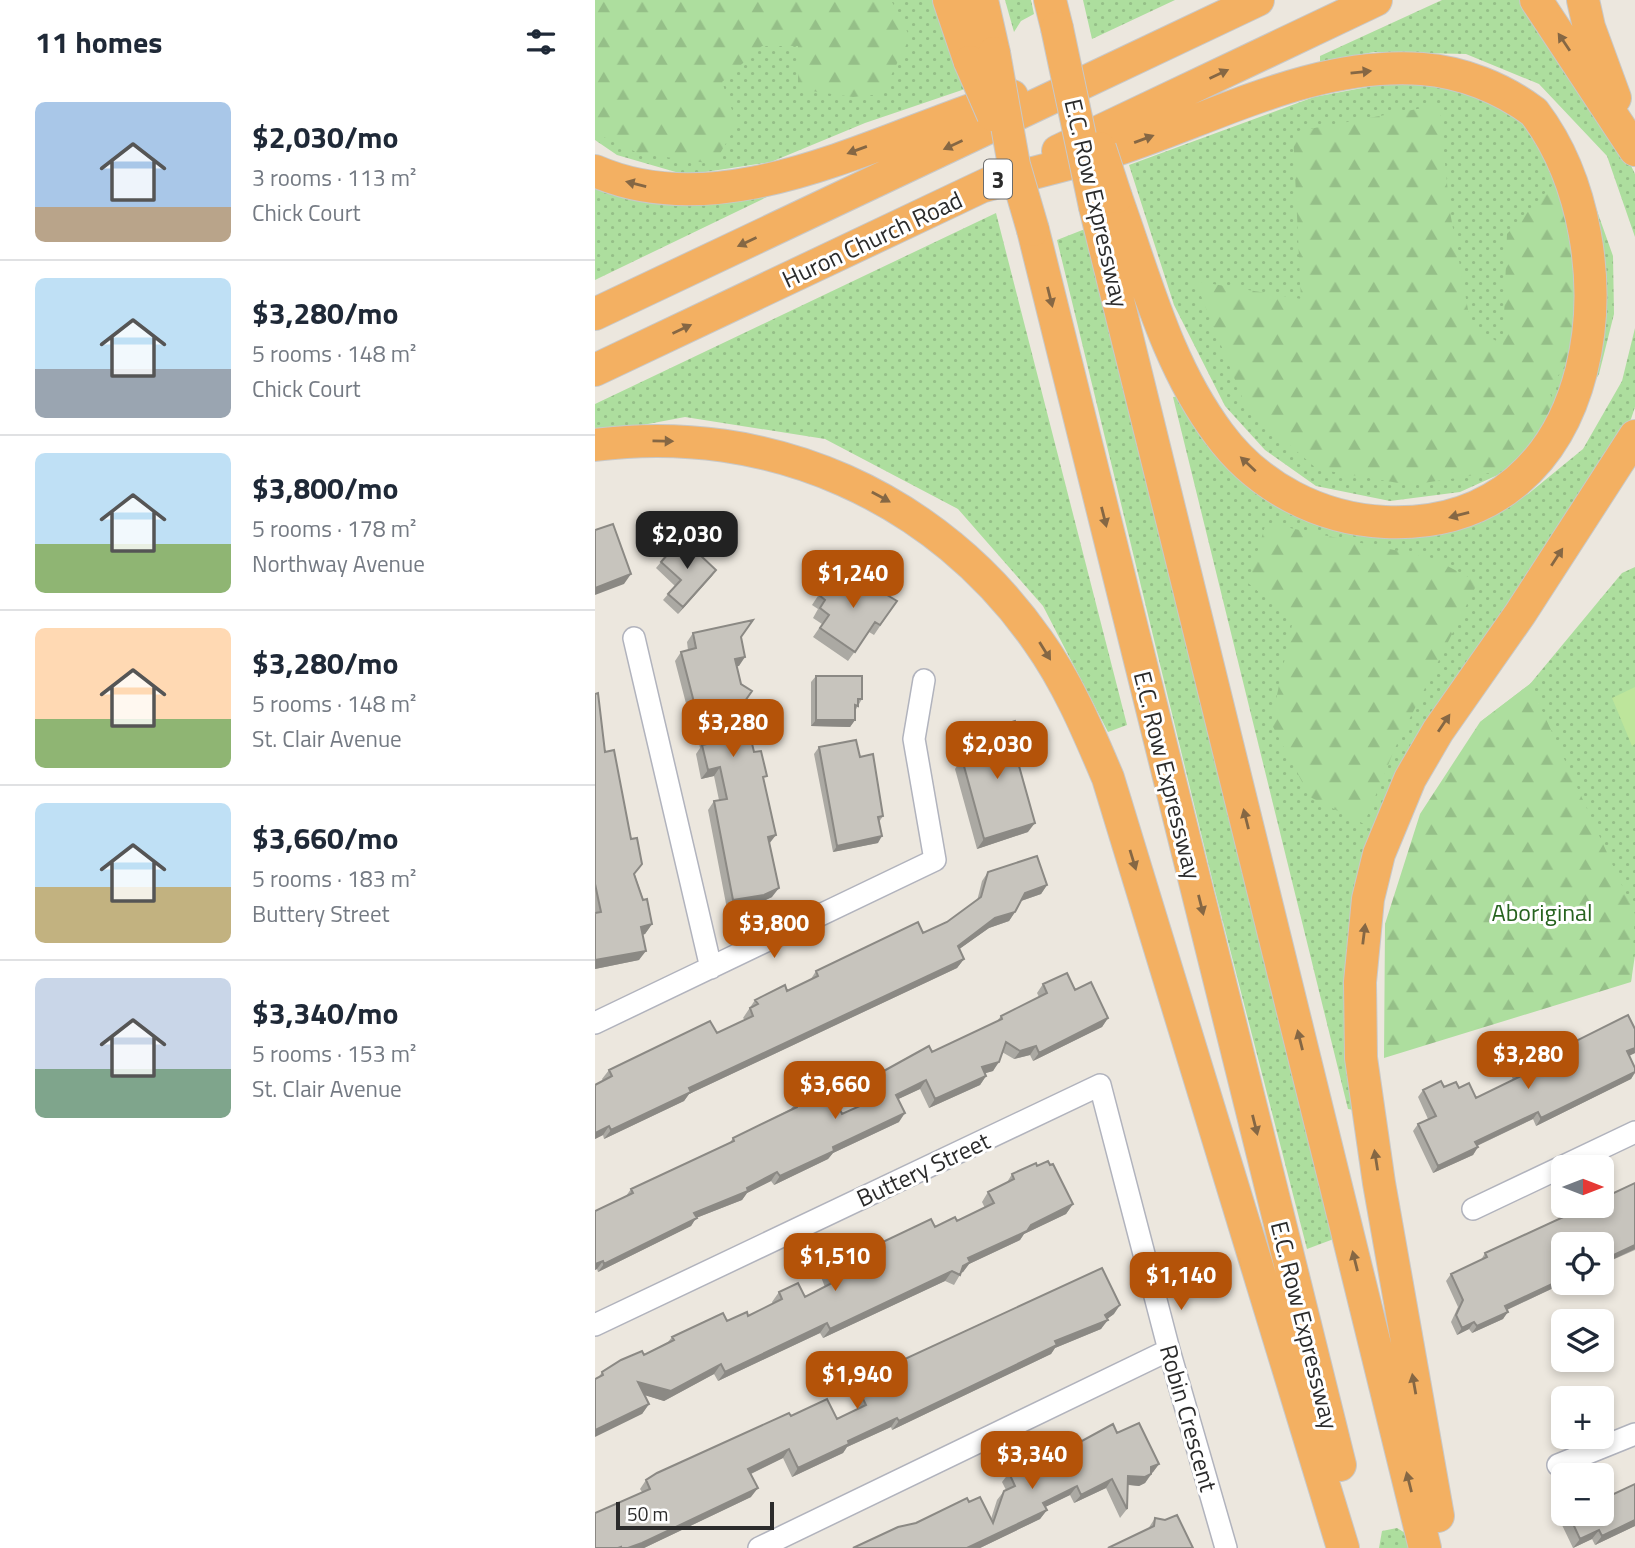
<!DOCTYPE html>
<meta charset="utf-8">
<style>
body{margin:0;font-family:"Titillium Web",sans-serif;background:#f2f2f3;color:#1f2937;height:100vh;display:flex;flex-direction:column;font-size:26px;white-space:nowrap}
*{box-sizing:border-box;margin:0}
p{font-size:23px;color:#747a83}
.icon{flex:none;width:38px;height:38px;fill:none;stroke:currentColor;stroke-width:2;stroke-linecap:round;stroke-linejoin:round}
.map{position:relative;flex:1;overflow:hidden}
.side{display:flex;flex-direction:column;background:#fff;width:595px}
.side>*{flex:none}
.needle{width:46px;rotate:90deg}
.controls{position:absolute;left:956px;top:1155px;display:grid;gap:14px}
.controls a{display:grid;place-items:center;width:63px;height:63px;border-radius:10px;background:#fff;box-shadow:0 4px 10px #0003;font-size:35px}
.scale{position:absolute;left:21px;bottom:18px;width:158px;box-sizing:border-box;padding-left:7px;border:4px solid #2b2b2b;border-top:0;font-size:19px;line-height:24px;white-space:nowrap;color:#2b2b2b;-webkit-text-stroke:5px #fff;paint-order:stroke}
.price{position:absolute;translate:-50% -60px;padding:0 16px;border-radius:14px;background:#b45309;color:#fff;font-size:23px;line-height:46px;filter:drop-shadow(0 2px 4px #0008)}
.price::after{content:'';position:absolute;left:50%;top:42px;width:21px;height:16px;margin-left:-10px;background:inherit;clip-path:polygon(0 0,100% 0,50% 100%)}
.price.current{background:#222;color:#fff}
ul{padding:0;list-style:none}
li{display:flex;align-items:center;gap:21px;height:175px;padding:0 35px}
li+li{border-top:2px solid #e0e1e3}
li span{display:grid;place-items:center;flex:none;width:196px;height:140px;border-radius:10px;color:#555}
li>.icon{margin-inline-start:auto}
span .icon{width:84px;height:84px;fill:#fffc;stroke-width:1}
li b{font-size:30px}
h2{display:flex;justify-content:space-between;align-items:center;height:84px;padding:0 35px;font-size:30px}
main{display:flex;flex:1;min-height:0}
.map>svg:first-child{display:block}
.grass{fill:url(#grass-dots)}
.forest{fill:url(#forest-firs)}
.pitch{fill:#bde59b}
.lines{fill:none;stroke-linecap:round;stroke-linejoin:round}
.minor-casing{stroke:#b1b3bd;stroke-width:24}
.highway-casing{stroke:#c8c8c8;stroke-width:34}
.minor{stroke:#fff;stroke-width:21}
.highway{stroke:#f3b062;stroke-width:32}
.highway-bridge-casing{stroke:#c8c8c8;stroke-width:34;stroke-linecap:butt}
.highway-bridge{stroke:#f3b062;stroke-width:32}
.wall{fill:#aba9a3}
.shaded-wall{fill:#8b8984}
.building{fill:#c7c4bd;stroke:#8b8984;stroke-width:2}
.oneway{fill:#856744}
.labels{text-anchor:middle;dominant-baseline:central;stroke-width:6;stroke-linejoin:round;paint-order:stroke}
.shield{fill:#fff;stroke:#6b6b6b;stroke-width:2}
.shield-label{font-size:23px;font-weight:bold;fill:#2b2b2b}
.street-label{font-size:24px;fill:#2b2b2b;stroke:#fff}
.park-label{font-size:24px;fill:#26631f;stroke:#fff}
</style>
<main>
<section class="side">
<h2>11 homes<svg class="icon" aria-label="filters" viewBox="0 0 24 24"><path d="M4 7h16M4 17h16"/><circle cx="9" cy="7" r="2"/><circle cx="15" cy="17" r="2"/></svg></h2>
<ul>
<li><span style="background:linear-gradient(#a9c7e8 75%,#b9a48a 0)"><svg class="icon" aria-label="home" viewBox="0 0 24 24"><path d="M3 11l9-7 9 7M6 9v11h12V9"/></svg></span><div><b>$2,030/mo</b><p>3 rooms · 113 m²</p><p>Chick Court</p></div></li>
<li><span style="background:linear-gradient(#bfe0f5 65%,#9aa5b1 0)"><svg class="icon" aria-label="home" viewBox="0 0 24 24"><path d="M3 11l9-7 9 7M6 9v11h12V9"/></svg></span><div><b>$3,280/mo</b><p>5 rooms · 148 m²</p><p>Chick Court</p></div></li>
<li><span style="background:linear-gradient(#bfe0f5 65%,#8fb573 0)"><svg class="icon" aria-label="home" viewBox="0 0 24 24"><path d="M3 11l9-7 9 7M6 9v11h12V9"/></svg></span><div><b>$3,800/mo</b><p>5 rooms · 178 m²</p><p>Northway Avenue</p></div></li>
<li><span style="background:linear-gradient(#ffd9b3 65%,#8fb573 0)"><svg class="icon" aria-label="home" viewBox="0 0 24 24"><path d="M3 11l9-7 9 7M6 9v11h12V9"/></svg></span><div><b>$3,280/mo</b><p>5 rooms · 148 m²</p><p>St. Clair Avenue</p></div></li>
<li><span style="background:linear-gradient(#bfe0f5 60%,#c2b280 0)"><svg class="icon" aria-label="home" viewBox="0 0 24 24"><path d="M3 11l9-7 9 7M6 9v11h12V9"/></svg></span><div><b>$3,660/mo</b><p>5 rooms · 183 m²</p><p>Buttery Street</p></div></li>
<li><span style="background:linear-gradient(#c9d6e8 65%,#7fa58c 0)"><svg class="icon" aria-label="home" viewBox="0 0 24 24"><path d="M3 11l9-7 9 7M6 9v11h12V9"/></svg></span><div><b>$3,340/mo</b><p>5 rooms · 153 m²</p><p>St. Clair Avenue</p></div></li>
</ul>
</section>
<div class="map">
<svg width="1040" height="1548" viewBox="0 0 1040 1548">
<defs>
<pattern id="grass-dots" width="8" height="8" patternUnits="userSpaceOnUse" patternTransform="scale(1.75)"><rect width="8" height="8" fill="#adde9e"/><path d="M2 2h.1M6 6h.1" fill="none" stroke="#95bf88" stroke-width="1.8" stroke-linecap="round"/></pattern>
<pattern id="forest-firs" width="22" height="20" patternUnits="userSpaceOnUse" patternTransform="scale(1.75)"><rect width="22" height="20" fill="#adde9e"/><path d="M5 1l3.5 6h-7zM16 11l3.5 6h-7z" fill="#95bf88"/></pattern>
</defs>
<rect width="100%" height="100%" fill="#ece7de"/>
<!-- grass -->
<path class="grass" d="M0 0H340L370 89 270 123 176 162 91 175 22 155 0 140Z
M410 0H436L439 14 426 21 419 32Z
M488 0H580L497 39Z
M847 0H925L1027 147 1040 174V237L1012 156 944 84 871 54 779 52 725 62V56Z
M821 78 904 101 957 143 995 191 1018 256 1019 314 1004 374 973 424 934 461 865 492 795 501 721 486 670 450 630 406 579 305 534 165 719 97Z
M0 182 176 187V195L0 280Z
M401 213 532 725 513 732 448 606 363 509 230 439 90 417 0 434V404Z
M490 229 744 1237 712 1249 620 891 462 240Z
M1040 328V407L1036 419 812 755 768 857 764 1111 753 1109 578 397 587 396 620 455 662 489 716 520H882L933 494 988 449 1027 381Z
M1040 567V955L1036 982 790 924 944 703 885 722 935 684 1027 573Z
M802 1528 815 1536 818 1548H784L787 1531Z"/>
<!-- forest -->
<path class="forest" d="M0 0H296L315 37 287 94 258 97 203 89V46H167L127 82 142 124 119 164 43 153 0 133Z
M844 105 855 212 876 326 908 345 912 234 965 177 990 214 988 340 953 390 967 417 914 470 815 485 722 469 651 407 600 281 706 299 698 132Z
M671 523 837 558 883 582 800 748 769 824 715 797 676 723 698 620 653 583Z
M935 684 1040 914 1036 982 789 1058 790 924 825 814 885 722Z"/>
<!-- pitch -->
<path class="pitch" d="M1040 687V744L1037 746 1017 698Z"/>
<g class="lines">
<defs>
<path id="minor" d="M39 638 116 968
M0 1023 340 860 319 739 329 680
M878 1209 1040 1132
M0 1325 505 1085 574 1350 631 1548
M963 1465 1040 1434
M164 1548 574 1350"/>
<path id="highway" d="M354 0 375 62
M387 0 399 53
M455 0 462 28
M941 0 1040 150
M988 0 994 27 1020 98
M463 151 781 0
M0 171C132 229 289 135 417 96
M389 186C431 174 474 165 515 152 616 120 717 61 827 69 867 72 907 88 939 112 1040 245 1014 532 790 522 725 519 663 487 624 434 572 365 550 277 521 197
M500 207 830 1548
M438 230 745 1465
M0 314 663 0
M0 370 407 177
M0 445C174 422 343 497 443 641 473 683 493 731 513 778L748 1548
M843 1516 784 1183 766 1058 765 982 773 899 784 854 815 779 843 731 925 614 1040 436"/>
</defs>
<!-- minor casing -->
<use href="#minor" class="minor-casing"/>
<!-- highway casing -->
<use href="#highway" class="highway-casing"/>
<!-- minor -->
<use href="#minor" class="minor"/>
<!-- highway -->
<use href="#highway" class="highway"/>
<defs>
<path id="highway-bridge" d="M462 28 500 207
M399 53 419 165 438 230
M375 62 398 115
M505 148 521 197"/>
</defs>
<!-- highway-bridge casing -->
<use href="#highway-bridge" class="highway-bridge-casing"/>
<!-- highway-bridge -->
<use href="#highway-bridge" class="highway-bridge"/>
</g>
<!-- wall -->
<path class="wall" d="M66 562 121 570 83 614 68 600 80 586 61 568Z
M234 579 244 586 302 601 279 635 274 632 253 661 218 637 227 624 218 618 223 609 217 605Z
M98 633 146 637 144 666H142L150 701 149 710 159 752 169 780 175 844 177 897 162 904 132 909 113 810 119 801 124 800 119 776 106 779 101 754 105 748 99 718 95 719 80 661 86 652 93 650 92 642Z
M221 676 267 699 260 711V720L255 727 216 726V682Z
M0 694 10 752 40 875 57 924 50 934 48 935 44 960 0 969Z
M374 736 419 747 433 832 382 849 360 769 364 763 363 758 369 750 367 745Z
M224 747 265 757 288 816 284 822 283 843 238 852 219 754Z
M393 872 452 885 446 894 426 901 420 912 414 921 394 928 364 949 369 959 362 968 94 1094 89 1101 9 1139 8 1135 0 1139V1085L8 1081 7 1079 14 1070 122 1033 150 1020 148 1018 160 1000 192 991 216 979 221 971 328 933 352 922 382 901 387 881Z
M448 984 480 990 513 1018 507 1027 438 1061 435 1055 419 1059 407 1052 398 1071 390 1073 391 1076 385 1085 334 1108 325 1089 303 1099 304 1122 238 1153 233 1159 179 1185 176 1181 152 1193 147 1200 101 1218 96 1226 3 1272 2 1269 0 1270V1211L31 1196 36 1189 134 1144 138 1138 196 1109 202 1101 247 1114 267 1105 261 1092 267 1083 337 1052 402 1021 406 1016 444 997 442 993Z
M1040 1029V1053L1034 1056 1040 1068V1073L1036 1079 941 1126 938 1119 882 1146 883 1147 878 1155 838 1173 818 1131 823 1124 833 1119 823 1097 828 1090 849 1087 864 1088 881 1098 918 1080 917 1077 923 1070Z
M442 1166 478 1204 471 1214 429 1234 425 1240 374 1264 368 1272 366 1273 359 1285 350 1281 228 1338 225 1333 123 1381 119 1374 69 1401 50 1395 54 1404 47 1414 3 1378 7 1372 49 1355 73 1342 77 1337 153 1316 178 1304 177 1302 184 1292 210 1297 230 1287 226 1277 233 1268 340 1227 362 1221 390 1208 387 1202 393 1192 411 1184 417 1174Z
M1040 1183V1250L1006 1265V1244L969 1283 912 1310 908 1319 877 1333 874 1329 862 1335 856 1322 863 1307 851 1281 856 1274 886 1260 890 1253Z
M519 1314 512 1319 506 1329 460 1348 456 1354 297 1430 296 1427 252 1447 248 1453 197 1477 188 1458 156 1474V1497L49 1548H0L47 1492 45 1489 51 1480 196 1416 242 1419 263 1409 254 1391 260 1382Z
M522 1433 564 1464 550 1483 544 1486 533 1485 532 1509 525 1518 511 1488 479 1503 475 1495 450 1507 452 1510 445 1519 385 1548 321 1523 374 1502 396 1519 402 1500 409 1491 411 1490 407 1482 414 1473 465 1453Z
M1040 1484V1526L1000 1545 997 1539 978 1548 967 1525 974 1515Z
M560 1518 598 1548 553 1529Z"/>
<!-- shaded-wall -->
<path class="shaded-wall" d="M121 570 117 576 83 614 88 607Z
M36 574 29 584 0 595V588Z
M150 657 144 666 134 668 140 659Z
M105 709 99 718 95 719 101 710Z
M221 720H260L255 727 216 726Z
M426 738 419 747 410 751 417 741Z
M125 767 119 776 106 779 113 770Z
M440 823 433 832 382 849 389 839Z
M181 835 174 844 173 837Z
M287 836 283 843 238 852 242 846Z
M452 885 446 894 423 902 430 893Z
M184 888 177 897 162 904 132 909 138 900Z
M420 912 414 921 394 928 356 955 363 946 400 918Z
M57 924 50 934 39 936 46 927Z
M51 951 44 960 0 969V960Z
M369 959 362 968 94 1094 89 1101 9 1139 16 1130 94 1088Z
M513 1018 507 1027 438 1061 444 1053Z
M441 1046 435 1055 419 1059 425 1051Z
M1040 1048V1053L1027 1059 1032 1051Z
M404 1062 398 1071 381 1076 387 1067Z
M1040 1072 1036 1079 941 1126 946 1118Z
M391 1076 385 1085 334 1108 340 1099Z
M331 1080 325 1089 295 1103 301 1095Z
M943 1112 938 1119 875 1149 880 1142Z
M310 1113 304 1122 238 1153 233 1159 179 1185 185 1176 238 1147Z
M14 1126 8 1135 0 1139V1133Z
M883 1147 878 1155 838 1173 843 1166Z
M182 1172 176 1181 152 1193 147 1200 101 1218 96 1226 3 1272 9 1264 99 1213Z
M478 1204 471 1214 429 1234 425 1240 374 1264 368 1272 363 1274 373 1258 436 1225Z
M1040 1245V1249L1006 1265V1261Z
M8 1261 2 1269 0 1270V1264Z
M357 1271 350 1281 228 1338 235 1329Z
M968 1279V1283H969L905 1313 910 1306Z
M525 1305 519 1314 505 1324 513 1320 506 1329 460 1348 456 1354 297 1430 304 1421 510 1315Z
M913 1312 908 1319 877 1333 882 1326Z
M879 1322 874 1329 862 1335 867 1328Z
M232 1323 225 1333 123 1381 130 1372Z
M126 1364 119 1374 69 1401 36 1391 43 1382Z
M54 1404 47 1414 0 1437V1430Z
M302 1418 296 1427 252 1447 248 1453 197 1477 203 1468 253 1441Z
M194 1449 188 1458 147 1478 153 1469Z
M564 1464 558 1472 550 1476 556 1467Z
M556 1474 550 1483 544 1486 527 1484 533 1476Z
M517 1479 511 1488 479 1503 486 1495Z
M482 1486 475 1495 442 1511 448 1503Z
M163 1488 156 1497 49 1548H33Z
M452 1510 445 1519 385 1548H372Z
M1040 1520V1526L1000 1545 1007 1536Z
M1004 1530 997 1539 978 1548 985 1539Z"/>
<!-- building -->
<path class="building" d="M18 524 36 574 0 588V530Z
M87 538 121 570 88 607 73 594 86 580 66 562Z
M254 572 302 601 285 625 280 622 260 652 225 628 234 615 225 608 230 600 224 595 234 579 244 586Z
M158 620 146 637 150 657 140 659 146 684 157 691 150 701 149 710 159 752 166 751 172 776 168 777 181 835 173 837 184 888 169 895 138 900 119 801 132 799 125 767 113 770 107 745 112 744 105 709 101 710 86 652 101 648 98 633Z
M221 676H267V699H263V706L260 705V720H221Z
M3 693 10 752 19 750 36 839 42 838 47 864 39 874 48 900 52 899 57 924 46 927 51 951 0 960V913L6 912 0 884V694Z
M420 721 426 738 417 741 440 823 389 839 367 759 372 758 370 748 377 746 374 736Z
M261 740 265 757 278 754 288 816 283 817 287 836 242 846 224 747Z
M442 856 452 885 430 893 420 912 400 918 363 946 369 959 94 1088 96 1092 16 1130 14 1126 0 1133V1085L17 1076 14 1070 115 1021 122 1033 158 1016 155 1008 163 1004 160 1000 190 985 192 991 223 976 221 971 323 922 328 933 352 922 386 897 393 872Z
M472 973 480 990 496 982 513 1018 444 1053 441 1046 425 1051 411 1042 404 1062 387 1067 391 1076 340 1099 331 1080 301 1095 310 1113 238 1147 239 1151 185 1176 182 1172 152 1188 153 1191 99 1213 102 1218 9 1264 8 1261 0 1264V1211L38 1193 36 1189 139 1141 138 1138 202 1107V1101L211 1096 222 1100 237 1093 247 1114 276 1101 267 1083 334 1046 337 1052 407 1019 406 1016 452 993 448 984Z
M1033 1015 1040 1029V1048L1032 1051 1040 1068V1072L946 1118 943 1112 880 1142 883 1147 843 1166 823 1124 841 1116 828 1090 846 1081 849 1087 861 1082 864 1088 874 1083 881 1098 926 1076 923 1070Z
M453 1161 455 1165 458 1164 478 1204 436 1225 432 1231 373 1258 375 1262 368 1266 365 1275 357 1271 235 1329 232 1323 130 1372 126 1364 76 1391 43 1382 54 1404 0 1430V1379L8 1375 7 1372 26 1360 47 1351 49 1355 79 1340 77 1337 128 1313 132 1321 152 1312 153 1316 187 1299 184 1292 203 1283 210 1297 239 1282 233 1268 336 1219 340 1227 360 1217 362 1221 399 1203 393 1192 419 1179 417 1174 441 1163 442 1166Z
M1040 1183V1245L1006 1261V1244H968V1279L910 1306 913 1312 882 1326 879 1322 867 1328 861 1315 868 1300 856 1274 892 1257 890 1253 992 1206H1006V1199Z
M507 1268 525 1305 510 1315 513 1320 460 1341 462 1345 304 1421 302 1418 253 1441 254 1444 203 1468 194 1449 153 1469 163 1488 47 1543 33 1548H26V1547L23 1548H0V1513L55 1489 51 1480 62 1473 194 1413 196 1416 232 1399 242 1419 271 1405 260 1382Z
M544 1423 564 1464 556 1467V1474L550 1477 533 1476 532 1509 517 1479 486 1495 482 1486 448 1503 452 1510 372 1548H258L303 1527 321 1523 372 1498 374 1502 385 1497 398 1523 409 1491 420 1486 414 1473 463 1450 465 1453 518 1424 522 1433Z
M1040 1484V1520L1007 1536 1004 1530 985 1539 974 1515 977 1514H1006V1500Z
M582 1515 598 1548H513L559 1526 560 1518 570 1520Z"/>
<!-- one-way arrows -->
<defs><path id="oneway-solid" d="M-6-.8H1V-3.2L6.5 0L1 3.2V.8H-6Z" transform="scale(1.75)"/></defs>
<g class="oneway">
<use href="#oneway-solid" transform="translate(969 42) rotate(-124)"/>
<use href="#oneway-solid" transform="translate(766 72) rotate(-6)"/>
<use href="#oneway-solid" transform="translate(624 74) rotate(-25)"/>
<use href="#oneway-solid" transform="translate(549 139) rotate(-20)"/>
<use href="#oneway-solid" transform="translate(358 145) rotate(155)"/>
<use href="#oneway-solid" transform="translate(262 150) rotate(160)"/>
<use href="#oneway-solid" transform="translate(41 184) rotate(-166)"/>
<use href="#oneway-solid" transform="translate(152 242) rotate(155)"/>
<use href="#oneway-solid" transform="translate(455 297) rotate(76)"/>
<use href="#oneway-solid" transform="translate(87 329) rotate(-25)"/>
<use href="#oneway-solid" transform="translate(68 441) rotate(1)"/>
<use href="#oneway-solid" transform="translate(653 464) rotate(-137)"/>
<use href="#oneway-solid" transform="translate(286 497) rotate(29)"/>
<use href="#oneway-solid" transform="translate(864 515) rotate(165)"/>
<use href="#oneway-solid" transform="translate(509 517) rotate(76)"/>
<use href="#oneway-solid" transform="translate(962 557) rotate(-57)"/>
<use href="#oneway-solid" transform="translate(450 651) rotate(58)"/>
<use href="#oneway-solid" transform="translate(849 723) rotate(-56)"/>
<use href="#oneway-solid" transform="translate(651 819) rotate(-104)"/>
<use href="#oneway-solid" transform="translate(538 860) rotate(73)"/>
<use href="#oneway-solid" transform="translate(606 905) rotate(76)"/>
<use href="#oneway-solid" transform="translate(769 934) rotate(-83)"/>
<use href="#oneway-solid" transform="translate(705 1040) rotate(-104)"/>
<use href="#oneway-solid" transform="translate(660 1125) rotate(76)"/>
<use href="#oneway-solid" transform="translate(781 1160) rotate(-99)"/>
<use href="#oneway-solid" transform="translate(760 1261) rotate(-104)"/>
<use href="#oneway-solid" transform="translate(819 1384) rotate(-100)"/>
<use href="#oneway-solid" transform="translate(814 1482) rotate(-104)"/>
</g>
<g class="labels">
<!-- shield labels -->
<rect class="shield" x="389" y="159.5" width="28" height="39" rx="5"/>
<g class="shield-label">
<text x="403" y="179">3</text>
</g>
<!-- street labels -->
<g class="street-label">
<text transform="translate(502 203) rotate(77)">E.C. Row Expressway</text>
<text transform="translate(277 239) rotate(-25)">Huron Church Road</text>
<text transform="translate(573 775) rotate(76)">E.C. Row Expressway</text>
<text transform="translate(328 1169) rotate(-25)">Buttery Street</text>
<text transform="translate(710 1325) rotate(76)">E.C. Row Expressway</text>
<text transform="translate(594 1418) rotate(74)">Robin Crescent</text>
</g>
<!-- park labels -->
<g class="park-label">
<text x="947" y="912">Aboriginal</text>
</g>
</g>
</svg>
<div class="controls">
<a><svg class="needle" viewBox="-14 -14 28 28"><path d="M0-13l5 13h-10z" fill="#e53935"/><path d="M0 13l5-13h-10z" fill="#747a83"/></svg></a>
<a><svg class="icon" aria-label="locate" viewBox="0 0 24 24"><circle cx="12" cy="12" r="6"/><path d="M12 2v4M12 18v4M2 12h4M18 12h4"/></svg></a>
<a><svg class="icon" aria-label="layers" viewBox="0 0 24 24"><path d="M12 4l9 5-9 5-9-5zM3 14l9 5 9-5"/></svg></a>
<a>+</a>
<a>−</a>
</div>
<div class="scale">50 m</div>
<b class="price current" style="left:92px;top:571px">$2,030</b>
<b class="price" style="left:258px;top:610px">$1,240</b>
<b class="price" style="left:138px;top:759px">$3,280</b>
<b class="price" style="left:402px;top:781px">$2,030</b>
<b class="price" style="left:179px;top:960px">$3,800</b>
<b class="price" style="left:933px;top:1091px">$3,280</b>
<b class="price" style="left:240px;top:1121px">$3,660</b>
<b class="price" style="left:240px;top:1293px">$1,510</b>
<b class="price" style="left:586px;top:1312px">$1,140</b>
<b class="price" style="left:262px;top:1411px">$1,940</b>
<b class="price" style="left:437px;top:1491px">$3,340</b>
</div>
</main>
